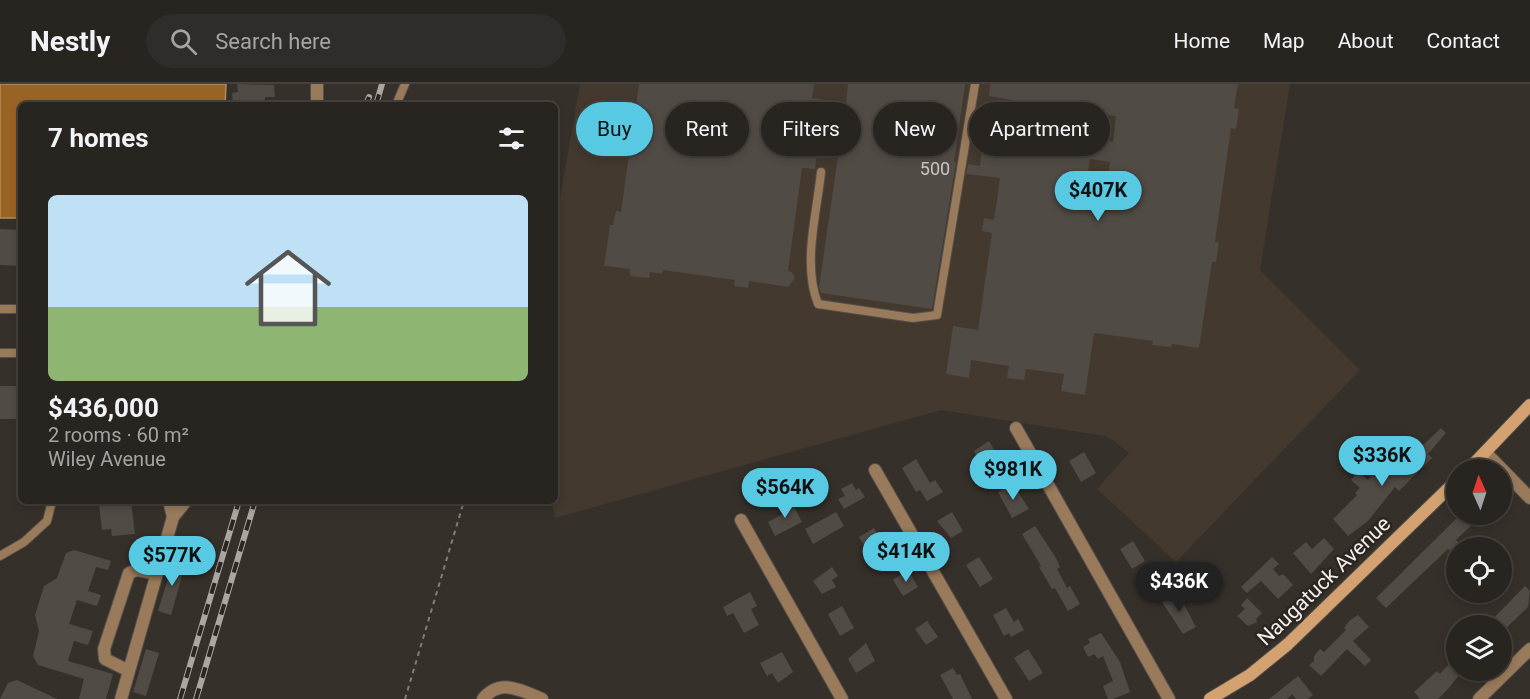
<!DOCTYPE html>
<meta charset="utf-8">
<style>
body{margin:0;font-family:Roboto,sans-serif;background:#302c29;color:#f1f3f6;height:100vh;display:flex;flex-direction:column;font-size:22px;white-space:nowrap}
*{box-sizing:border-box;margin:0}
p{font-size:20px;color:#a5a4a5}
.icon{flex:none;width:33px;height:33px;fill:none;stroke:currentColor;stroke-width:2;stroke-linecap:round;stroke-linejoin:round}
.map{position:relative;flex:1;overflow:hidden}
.drawer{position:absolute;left:18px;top:18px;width:540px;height:402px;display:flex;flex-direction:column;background:#282420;border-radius:9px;box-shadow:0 3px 9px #0003,0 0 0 2px #44413e}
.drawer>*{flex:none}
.banner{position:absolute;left:576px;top:18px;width:570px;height:54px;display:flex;gap:12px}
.needle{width:39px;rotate:357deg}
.controls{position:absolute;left:1446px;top:375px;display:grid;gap:12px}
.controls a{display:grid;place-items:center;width:66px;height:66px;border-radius:50%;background:#282420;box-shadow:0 3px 9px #0003,0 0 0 2px #44413e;font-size:30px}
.price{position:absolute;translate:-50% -51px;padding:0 14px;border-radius:21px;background:#58c9e3;color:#111;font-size:20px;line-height:39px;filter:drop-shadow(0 2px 3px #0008)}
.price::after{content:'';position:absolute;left:50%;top:36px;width:18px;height:14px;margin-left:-9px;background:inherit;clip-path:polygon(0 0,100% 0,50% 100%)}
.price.on{background:#222;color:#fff}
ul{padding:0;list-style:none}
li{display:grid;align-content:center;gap:12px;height:318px;padding:0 30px}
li+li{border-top:2px solid #44413e}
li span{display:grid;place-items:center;height:186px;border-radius:9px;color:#555}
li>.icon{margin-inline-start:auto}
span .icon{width:108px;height:108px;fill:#fffc;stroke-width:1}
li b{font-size:26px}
h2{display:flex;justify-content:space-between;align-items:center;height:72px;padding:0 30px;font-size:26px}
.pill{padding:0 21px;border-radius:27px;background:#282420;box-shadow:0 3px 9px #0003,0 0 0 2px #44413e;font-size:21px;line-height:54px}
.pill.on{background:#58c9e3;color:#111}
header{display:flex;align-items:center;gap:36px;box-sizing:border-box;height:84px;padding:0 30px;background:#282420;border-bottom:2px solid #44413e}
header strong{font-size:28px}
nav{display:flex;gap:33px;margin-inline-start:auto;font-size:21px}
.search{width:420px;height:54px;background:#302c29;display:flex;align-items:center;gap:15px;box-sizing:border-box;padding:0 21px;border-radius:33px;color:#a5a4a5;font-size:22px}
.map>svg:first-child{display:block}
.built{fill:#43392e}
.water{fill:#996324;stroke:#b48d60;stroke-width:1.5}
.building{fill:#514b45;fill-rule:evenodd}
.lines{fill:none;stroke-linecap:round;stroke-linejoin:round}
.lane-casing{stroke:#544f4a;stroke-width:10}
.street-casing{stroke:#544f4a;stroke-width:14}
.secondary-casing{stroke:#544f4a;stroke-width:14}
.path{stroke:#827d79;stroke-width:2;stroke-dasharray:4.5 4.5;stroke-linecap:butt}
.lane{stroke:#997a5b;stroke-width:8}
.street{stroke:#997a5b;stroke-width:12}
.secondary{stroke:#d4a271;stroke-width:12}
.rail-casing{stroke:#aba6a2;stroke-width:6}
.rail{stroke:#2c2621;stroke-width:4;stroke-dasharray:11;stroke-linecap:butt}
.labels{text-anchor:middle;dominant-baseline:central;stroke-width:5;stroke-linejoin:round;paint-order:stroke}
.number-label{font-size:18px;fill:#cac6c2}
.street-label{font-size:21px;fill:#f3efec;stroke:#2c2621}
</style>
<header>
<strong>Nestly</strong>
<div class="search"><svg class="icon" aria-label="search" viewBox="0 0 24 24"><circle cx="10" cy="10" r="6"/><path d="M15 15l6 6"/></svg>Search here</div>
<nav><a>Home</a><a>Map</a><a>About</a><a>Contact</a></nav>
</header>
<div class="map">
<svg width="1530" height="615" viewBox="0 0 1530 615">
<rect width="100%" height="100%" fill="#36302b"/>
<!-- built -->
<path class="built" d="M580 0H1290L1260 186 1360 286 1176 478 1097 405 1129 369 1114 357 1105 352 941 326 555 434 552 417H555V143Z"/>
<!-- water -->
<path class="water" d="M0 0H226L225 21H21V134H0Z"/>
<!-- building -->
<path class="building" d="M237 0 274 1 275 13H265V21H233L232 9 238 8Z
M639 0H814L812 14 846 19 848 0H965L954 78H956L932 225 821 209 819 203 838 72 817 69 815 85 802 84 788 187 792 188 795 194 788 203 749 197 748 204 734 202 735 196 663 186 662 190 650 188 649 194 630 192V185L604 182 610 141H613L616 127 621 128 633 42 628 41 630 29 635 30Z
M990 0H1238L1234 24 1239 25 1236 45 1231 44 1215 158H1219L1216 178H1212L1199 264 1172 260 1171 263 1152 261 1153 257 1094 249 1085 311 1061 307 1064 290 1026 285 1024 296 1007 294 1009 282 971 276 969 294 946 290 953 242 978 246 992 149 982 147 984 134 994 136 1000 94 966 90 968 80 980 82 982 63 977 53 979 47 989 44 1006 57 1012 16 989 12ZM1097 30 1116 32 1113 58 1093 55ZM1090 75 1110 78 1107 98 1087 95Z
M0 145 21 146V182L0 181Z
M0 302H21V327H16V335H0Z
M1441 344 1446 349 1428 370 1432 374 1399 407 1395 403 1368 437 1348 452 1333 435 1357 411 1355 409 1360 404 1351 396 1358 388 1368 396 1388 374 1399 384Z
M989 357 1000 375 995 378 997 382 985 389 974 367Z
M1084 368 1096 389 1081 398 1069 377Z
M916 375 930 399 935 396 943 408 927 417 920 406 916 408 902 384Z
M852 399 856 406 859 404 865 413 844 425 838 415 845 412 841 405Z
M1013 400 1029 425 1012 434 998 408Z
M105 417H131L135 450 112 452 111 445 102 446 99 420Z
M791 417 802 438 775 452 768 438 783 430 779 423Z
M836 428 844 442 813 460 805 445Z
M952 428 963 447 951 454 937 437Z
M1461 430H1483L1456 456 1460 460 1452 468 1448 465 1386 524 1376 514Z
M1035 442 1056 474 1060 483 1057 485 1067 504 1070 502 1080 520 1068 527 1055 504 1052 505 1039 483 1041 482 1022 450Z
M874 444 889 469 874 478 859 453Z
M1324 454 1334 465 1311 490 1293 469 1306 458 1312 465Z
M1133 457 1145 477 1132 485 1120 465Z
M74 466 111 477 108 486 96 483 88 507 101 511 97 522 77 516 69 540 93 547 88 561 74 557 68 577 113 590 106 615H79L84 595 38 581 33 572 39 547 35 531 44 502 57 494 66 469Z
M979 473 993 495 980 503 966 481Z
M1272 473 1279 480 1273 485 1279 492 1283 490 1293 501 1278 515 1261 497 1247 509 1241 503Z
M174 475 186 478 171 531 158 527Z
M832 483 838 492 832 496 836 503 822 510 813 497Z
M908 486 918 503 903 512 893 496Z
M1525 502 1530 507 1528 523 1502 548V542H1486Z
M750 508 757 522 751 525 759 541 744 549 733 529 727 532 723 523Z
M1178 509 1196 543 1183 550 1162 518Z
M1247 514 1262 529 1256 535 1257 538 1248 542 1237 532 1245 525 1241 521Z
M842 522 854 544 840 552 828 530Z
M1006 524 1014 538 1018 535 1024 546 1011 553 1009 549 1004 552 993 531Z
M1358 531 1369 543 1353 557 1371 576 1365 582 1347 565 1321 592 1309 581 1314 577V572L1320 565 1324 568 1346 546 1344 544 1349 537Z
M927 537 938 553 926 561 915 545Z
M1101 549 1120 578 1130 608 1113 615H1108L1103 602 1113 597 1103 572 1098 575 1094 570 1088 573 1083 563 1090 559 1088 555Z
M866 559 875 577 856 589 848 575Z
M146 565 159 569 146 612 133 608Z
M1028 565 1043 589 1029 597 1014 574Z
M782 568 793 588 778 599 772 589 767 592 760 579Z
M1456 572V586H1463L1448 605 1438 615H1420L1414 608 1437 587 1440 590Z
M953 584 957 591 960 590 972 615H953L940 591Z
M1298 592 1313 611 1308 615H1296L1292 610 1287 615H1269Z
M17 596 57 615H0L8 599Z"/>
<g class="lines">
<defs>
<path id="lane" d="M396 21 405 0
M821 88C817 129 802 180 818 220L913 234 937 231 975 0
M0 225H21
M0 269H21
M0 472 24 458 47 437 52 417"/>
<path id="street" d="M317 21V0
M1016 344 1169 615
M1486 369 1530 414
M875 386 1006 615
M169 417 173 433
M741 436 842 615
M129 587 105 575 104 565 129 489 137 486 157 490
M121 615 173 433 186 417
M483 615C500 594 521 606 542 615
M1479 615 1530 565"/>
<path id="secondary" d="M1468 386 1530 321
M1210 615 1250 591 1288 560 1456 397"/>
</defs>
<!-- lane casing -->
<use href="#lane" class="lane-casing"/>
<!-- street casing -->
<use href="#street" class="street-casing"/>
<!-- secondary casing -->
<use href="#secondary" class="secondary-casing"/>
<!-- path -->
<path class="path" d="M405 615 464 417"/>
<!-- lane -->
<use href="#lane" class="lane"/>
<!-- street -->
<use href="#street" class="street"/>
<!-- secondary -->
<use href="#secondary" class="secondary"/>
<defs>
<path id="rail" d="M366 21 369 13
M376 21 382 0
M180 615 239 417
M196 615 255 417"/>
</defs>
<!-- rail casing -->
<use href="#rail" class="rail-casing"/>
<!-- rail -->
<use href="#rail" class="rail"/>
</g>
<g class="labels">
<!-- number labels -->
<g class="number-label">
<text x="935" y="84">500</text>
</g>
<!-- street labels -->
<g class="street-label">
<text transform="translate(1324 497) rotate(-44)">Naugatuck Avenue</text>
</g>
</g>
</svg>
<div class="controls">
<a><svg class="needle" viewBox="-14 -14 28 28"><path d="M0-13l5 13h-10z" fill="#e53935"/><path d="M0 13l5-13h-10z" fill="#a5a4a5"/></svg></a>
<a><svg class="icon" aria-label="locate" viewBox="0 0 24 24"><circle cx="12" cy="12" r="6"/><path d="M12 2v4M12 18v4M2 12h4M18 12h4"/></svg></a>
<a><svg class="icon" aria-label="layers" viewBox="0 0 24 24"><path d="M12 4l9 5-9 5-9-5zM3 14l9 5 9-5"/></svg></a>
</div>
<b class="price" style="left:1098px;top:138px">$407K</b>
<b class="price" style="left:1382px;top:403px">$336K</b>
<b class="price" style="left:1013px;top:417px">$981K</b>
<b class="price" style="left:785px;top:435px">$564K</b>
<b class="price" style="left:906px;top:499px">$414K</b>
<b class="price" style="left:172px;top:503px">$577K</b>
<b class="price on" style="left:1179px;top:529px">$436K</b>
<div class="banner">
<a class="pill on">Buy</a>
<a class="pill">Rent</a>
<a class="pill">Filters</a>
<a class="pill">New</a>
<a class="pill">Apartment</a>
</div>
<section class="drawer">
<h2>7 homes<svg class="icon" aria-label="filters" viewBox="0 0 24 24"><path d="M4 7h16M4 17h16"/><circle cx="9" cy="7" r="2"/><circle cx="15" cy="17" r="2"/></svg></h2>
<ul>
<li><span style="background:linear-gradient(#bfe0f5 60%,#8fb573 0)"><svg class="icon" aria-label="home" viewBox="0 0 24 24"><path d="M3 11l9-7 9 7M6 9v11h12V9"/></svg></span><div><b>$436,000</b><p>2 rooms · 60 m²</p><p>Wiley Avenue</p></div></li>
</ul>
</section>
</div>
